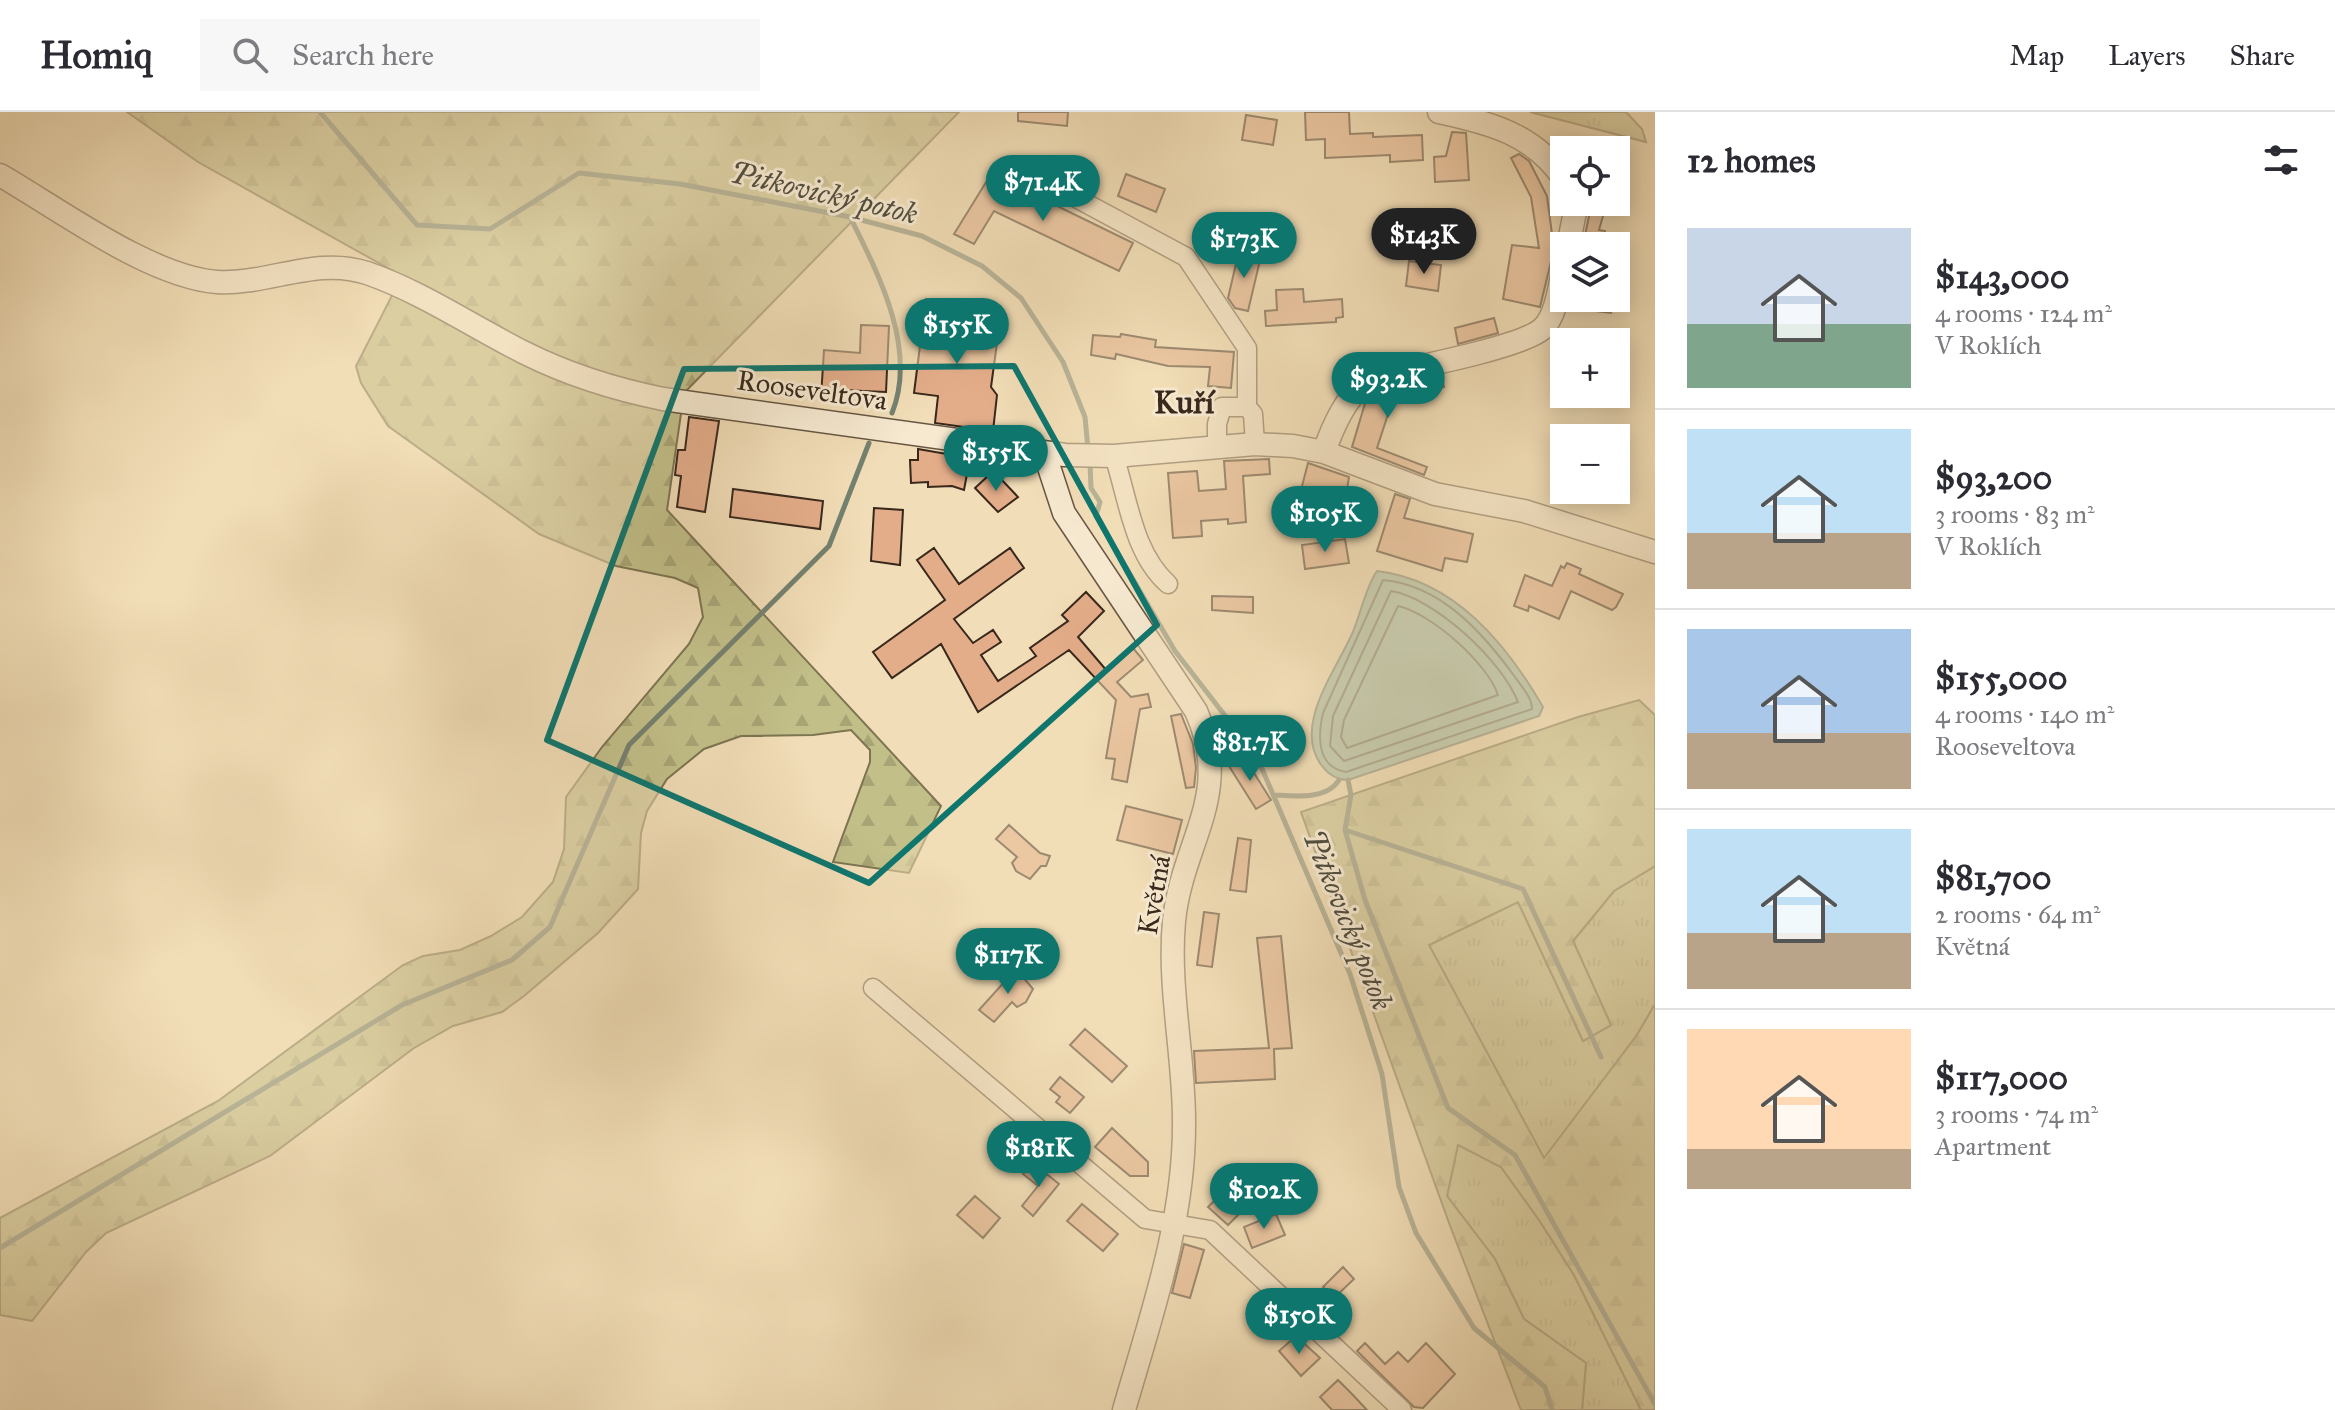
<!DOCTYPE html>
<meta charset="utf-8">
<style>
body{margin:0;font-family:"IM FELL Great Primer",serif;background:#f7f7f7;color:#2b2b33;height:100vh;display:flex;flex-direction:column;font-size:30px;white-space:nowrap}
*{box-sizing:border-box;margin:0}
p{font-size:26px;color:#7c7c81}
.icon{flex:none;width:44px;height:44px;fill:none;stroke:currentColor;stroke-width:2;stroke-linecap:round;stroke-linejoin:round}
.map{position:relative;flex:1;overflow:hidden}
.panel{display:flex;flex-direction:column;background:#fff;width:680px}
.panel>*{flex:none}
.controls{position:absolute;left:1550px;top:24px;display:grid;gap:16px}
.controls a{display:grid;place-items:center;width:80px;height:80px;border-radius:0px;background:#fff;box-shadow:0 4px 20px #0003;font-size:40px}
.price{position:absolute;translate:-50% -68px;padding:0 18px;border-radius:28px;background:#0f766e;color:#fff;font-size:26px;line-height:52px;filter:drop-shadow(0 2px 4px #0008)}
.price::after{content:'';position:absolute;left:50%;top:48px;width:24px;height:18px;margin-left:-12px;background:inherit;clip-path:polygon(0 0,100% 0,50% 100%)}
.price.on{background:#222;color:#fff}
ul{padding:0;list-style:none}
li{display:flex;align-items:center;gap:24px;height:200px;padding:0 32px}
li+li{border-top:2px solid #e1e1e2}
li span{display:grid;place-items:center;flex:none;width:224px;height:160px;border-radius:0px;color:#555}
li>.icon{margin-inline-start:auto}
span .icon{width:96px;height:96px;fill:#fffc;stroke-width:1}
li b{font-size:34px}
h2{display:flex;justify-content:space-between;align-items:center;height:96px;padding:0 32px;font-size:34px}
header{display:flex;align-items:center;gap:48px;box-sizing:border-box;height:112px;padding:0 40px;background:#fff;border-bottom:2px solid #e1e1e2}
header strong{font-size:38px}
nav{display:flex;gap:44px;margin-inline-start:auto;font-size:28px}
.search{width:560px;height:72px;background:#f7f7f7;display:flex;align-items:center;gap:20px;box-sizing:border-box;padding:0 28px;border-radius:0px;color:#7c7c81;font-size:30px}
main{display:flex;flex:1;min-height:0}
.map>svg:first-child{display:block}
.grass{fill:url(#grass-tufts);stroke:#7d7452;stroke-width:2}
.forest{fill:url(#forest-firs);stroke:#7d7452;stroke-width:2}
.water{fill:#9cbda8;stroke:#748170;stroke-width:2}
.lines{fill:none;stroke-linecap:round;stroke-linejoin:round}
.shore{stroke:#6a7262;stroke-width:2}
.stream{stroke:#748170;stroke-width:5}
.building{fill:#e4ad8a;stroke:#38281c;stroke-width:2}
.minor-casing{stroke:#665543;stroke-width:21}
.tertiary-casing{stroke:#665543;stroke-width:25}
.minor{stroke:#f6e9d0;stroke-width:18}
.tertiary{stroke:#f6e9d0;stroke-width:22}
.marked{fill:none;stroke:#0f766e;stroke-width:6;stroke-linejoin:round}
.labels{text-anchor:middle;dominant-baseline:central;stroke-width:6;stroke-linejoin:round;paint-order:stroke}
.street-label{font-size:28px;fill:#38281c;stroke:#f6e9d0}
.water-label{font-size:30px;font-style:italic;fill:#514d3f;stroke:#f6e9d0}
.quarter-label{font-size:32px;font-weight:bold;fill:#38281c;stroke:#f6e9d0}
</style>
<header>
<strong>Homiq</strong>
<div class="search"><svg class="icon" aria-label="search" viewBox="0 0 24 24"><circle cx="10" cy="10" r="6"/><path d="M15 15l6 6"/></svg>Search here</div>
<nav><a>Map</a><a>Layers</a><a>Share</a></nav>
</header>
<main>
<div class="map">
<svg width="1655" height="1298" viewBox="0 0 1655 1298">
<defs>
<pattern id="grass-tufts" width="24" height="20" patternUnits="userSpaceOnUse" patternTransform="scale(2)"><rect width="24" height="20" fill="#c2bf89"/><path d="M3 7l-1-3M5 7V3M7 7l1-3M15 17l-1-3M17 17v-4M19 17l1-3" fill="none" stroke="#a7a476"/></pattern>
<pattern id="forest-firs" width="22" height="20" patternUnits="userSpaceOnUse" patternTransform="scale(2)"><rect width="22" height="20" fill="#c2bf89"/><path d="M5 1l3.5 6h-7zM16 11l3.5 6h-7z" fill="#a7a476"/></pattern>
</defs>
<rect width="100%" height="100%" fill="#f1ddb7"/>
<filter id="stains"><feTurbulence type="fractalNoise" baseFrequency=".0025" numOctaves="4"/><feColorMatrix values="0 0 0 0 .2 0 0 0 0 .09 0 0 0 0 .02 0 0 0 .5 -.17"/></filter>
<radialGradient id="worn" r=".72"><stop offset=".6" stop-color="#630" stop-opacity="0"/><stop offset="1" stop-color="#630" stop-opacity=".3"/></radialGradient>
<!-- grass -->
<path class="grass" d="M1530 0H1626L1642 17 1646 30Z
M1655 754V892L1637 923 1544 1047 1429 833 1518 790 1583 929 1611 913 1573 829 1614 779Z
M1458 1032 1501 1055 1539 1108 1574 1163 1641 1298H1582L1586 1251 1524 1207 1495 1147 1447 1084Z"/>
<!-- forest -->
<path class="forest" d="M127 0H959L684 281 667 398 941 694 909 761 833 750 870 650V638L851 618 813 623 741 624 704 637 667 667 647 699 641 721 638 777 598 821 524 884 502 900 453 914 414 936 270 1044 106 1121 86 1140 32 1209 0 1203V1106L218 989 403 853 423 844 460 838 491 824 522 805 553 770 564 737 566 685 602 635 689 532 703 505 698 476 675 466 616 454 539 422 388 314 361 271 356 254 402 164 198 50Z
M1639 588 1655 603V754L1614 779 1573 829 1611 913 1583 929 1518 790 1429 833 1544 1046 1637 923 1655 892V1298H1641L1574 1163 1539 1108 1501 1055 1458 1033 1447 1084 1495 1147 1524 1207 1586 1251 1582 1298H1521L1449 1111 1301 700 1578 605Z"/>
<!-- water -->
<path class="water" d="M1377 459C1454 468 1506 531 1543 595L1539 604 1348 668C1337 668 1329 663 1322 654 1292 615 1335 560 1352 522 1360 504 1366 474 1377 459Z"/>
<g class="lines">
<!-- shore -->
<path class="shore" d="M1383 468C1441 473 1483 521 1515 565 1522 575 1532 586 1532 597L1346 660C1316 655 1318 623 1323 601Z
M1391 479C1435 486 1502 549 1518 590L1344 649 1330 634 1333 604Z
M1398 494C1431 501 1488 552 1498 583L1347 636 1341 625 1344 608Z"/>
<!-- stream -->
<path class="stream" d="M320 0 417 113 490 117 579 61 680 72 850 105 922 124 982 154 1021 186 1063 250 1085 305 1088 337
M850 105C878 161 918 237 892 301
M1090 351 1091 376 1100 390 1096 404 1175 539 1257 645 1350 862 1382 962 1399 1075 1416 1121 1474 1216 1545 1275 1552 1298
M1348 668 1351 683 1345 718 1365 788 1448 996 1515 1043 1655 1292
M1274 683C1294 684 1327 688 1339 668
M1345 718 1523 777 1601 945
M0 1136 402 893 512 848 550 815 629 633 829 434 869 331"/>
</g>
<!-- building -->
<path class="building" d="M1018 0H1068L1067 14 1018 9Z
M1305 0H1349L1350 22 1373 21V25L1422 23 1423 48 1390 50V43L1325 46V27L1306 28Z
M1246 3 1277 8 1273 33 1242 28Z
M1452 20 1466 21 1469 68 1435 70 1434 45 1446 44Z
M1519 42 1529 49 1547 84 1554 137 1540 195 1503 187 1512 133 1539 136 1531 85 1511 46Z
M1126 62 1165 77 1156 100 1118 84Z
M988 67 1008 70 1133 131 1119 159 994 99 974 132 954 122Z
M1592 90H1607L1599 118 1605 119 1601 133 1584 128Z
M1239 139 1261 144 1248 199 1235 196 1228 186Z
M1409 149 1441 153 1438 179 1406 174Z
M1303 177 1304 190 1342 187 1343 205 1336 206V210L1266 214 1265 199 1277 198 1276 178Z
M1572 186H1614L1611 201 1569 196Z
M926 187 983 195 979 228 997 231 991 275 997 283 993 319 935 311 938 284 914 281Z
M1494 206 1498 221 1458 232 1455 216Z
M861 213 889 214 886 280 842 278 841 287 821 285 824 238 860 241Z
M1121 222 1156 228 1155 235 1234 240 1231 276 1208 274 1210 255 1168 254 1116 242 1115 247 1091 243 1093 223 1120 225Z
M1442 264 1444 275 1393 287 1377 336 1427 355 1424 363 1352 335 1366 288 1374 279Z
M689 305 719 309 705 400 677 395 681 364 675 363 678 338H685Z
M918 337 970 346 964 378 952 374 928 375V370L911 371 910 348H918Z
M1269 347 1270 362 1243 364 1246 410 1228 412V407L1201 409 1202 424 1173 426 1168 361 1197 359 1199 379 1226 377 1224 349Z
M1308 351 1349 365 1345 391 1301 378Z
M989 363 997 372 1001 367 1018 385 998 400 975 376Z
M733 377 823 389 820 417 730 405Z
M1395 382 1410 387 1404 406 1473 422 1467 450 1445 446 1442 459 1377 439Z
M874 396 903 398 900 453 871 449Z
M1345 427 1349 451 1305 457 1302 433Z
M934 436 959 472 1010 436 1024 456 954 507 973 531 993 518 1001 530 981 543 998 569 1036 544 1030 536 1068 509 1062 503 1086 480 1104 499 1078 525 1107 559 1133 536 1143 548 1117 570 1131 585 1148 582 1151 595 1140 597 1127 670 1112 667 1115 647 1106 646 1116 588 1069 538 978 600 941 532 892 566 873 540 945 488 917 448Z
M1567 451 1581 457 1579 462 1623 482 1616 495 1612 498 1571 479 1559 507 1529 494 1528 499 1514 494 1525 463 1552 474 1561 454 1564 456Z
M1212 484 1253 485V501L1212 498Z
M1181 602 1193 632 1196 656 1194 675 1186 676 1171 604Z
M1244 645 1271 688 1256 697 1229 654Z
M1126 694 1182 708 1173 742 1117 728Z
M1009 713 1040 741 1050 744 1046 754H1041L1030 767 1016 759 1012 751 1017 745 996 727Z
M1238 726 1251 728 1246 780 1230 778Z
M1204 800 1219 802 1212 855 1197 853Z
M1281 824 1292 936 1274 937 1275 967 1196 971 1194 939 1269 936 1257 826Z
M1011 857H1016L1033 877 1026 890 1017 895 1012 890 994 910 979 898 1007 867Z
M1085 917 1127 954 1112 970 1070 933Z
M1060 965 1084 985 1070 1001 1056 990 1060 985 1050 977Z
M1112 1016 1148 1050V1064H1130L1095 1035Z
M1033 1051 1059 1072 1033 1104 1022 1094 1038 1074 1023 1062Z
M975 1084 1000 1106 983 1126 957 1103Z
M1219 1084 1238 1103 1228 1113 1208 1095Z
M1082 1092 1118 1122 1103 1139 1067 1109Z
M1276 1102 1285 1123 1252 1136 1244 1115Z
M1184 1132 1204 1138 1190 1186 1172 1181Z
M1343 1155 1354 1167 1334 1186 1323 1175Z
M1296 1224 1320 1246 1301 1264 1279 1239Z
M1365 1231 1385 1252 1398 1240 1408 1250 1426 1231 1455 1262 1423 1296 1414 1295 1357 1239Z
M1338 1268 1352 1282 1367 1298H1332L1320 1285Z"/>
<g class="lines">
<defs>
<path id="minor" d="M1026 59 1186 145 1247 236V295L1253 302 1255 332
M1217 335V312L1222 295H1247
M1114 344C1128 386 1133 441 1168 472
M873 876 1145 1107 1210 1118 1402 1298"/>
<path id="tertiary" d="M1439 0C1490 11 1534 22 1564 67
M0 63C59 97 150 165 217 170 268 173 316 144 367 161 422 180 473 215 525 241 569 263 614 277 663 287L1065 343 1114 344 1255 332 1293 334 1324 340 1435 382 1524 399 1655 440
M1568 134 1575 100 1574 90
M1044 340 1064 401 1196 599C1234 683 1182 729 1174 809 1168 876 1184 942 1184 1009 1185 1108 1151 1204 1124 1298
M1324 340C1334 311 1345 289 1367 266 1402 258 1520 236 1542 217 1557 204 1560 171 1564 153"/>
</defs>
<!-- minor casing -->
<use href="#minor" class="minor-casing"/>
<!-- tertiary casing -->
<use href="#tertiary" class="tertiary-casing"/>
<!-- minor -->
<use href="#minor" class="minor"/>
<!-- tertiary -->
<use href="#tertiary" class="tertiary"/>
</g>
<!-- marked area -->
<path d="M0 0H1655V1298H0ZM1014 254 1157 513 869 771 547 628 684 257Z" fill="#f1ddb7" fill-opacity=".55" fill-rule="evenodd"/>
<path class="marked" d="M1014 254 1157 513 869 771 547 628 684 257Z"/>
<g class="labels">
<!-- street labels -->
<g class="street-label">
<text transform="translate(812 278) rotate(8)">Rooseveltova</text>
<text transform="translate(1154 783) rotate(-80)">Květná</text>
</g>
<!-- water labels -->
<g class="water-label">
<text transform="translate(824 81) rotate(13)">Pitkovický potok</text>
<text transform="translate(1348 808) rotate(68)">Pitkovický potok</text>
</g>
<!-- quarter labels -->
<g class="quarter-label">
<text x="1184" y="290">Kuří</text>
</g>
</g>
<rect width="100%" height="100%" filter="url(#stains)"/>
<rect width="100%" height="100%" fill="url(#worn)"/>
</svg>
<div class="controls">
<a><svg class="icon" aria-label="locate" viewBox="0 0 24 24"><circle cx="12" cy="12" r="6"/><path d="M12 2v4M12 18v4M2 12h4M18 12h4"/></svg></a>
<a><svg class="icon" aria-label="layers" viewBox="0 0 24 24"><path d="M12 4l9 5-9 5-9-5zM3 14l9 5 9-5"/></svg></a>
<a>+</a>
<a>−</a>
</div>
<b class="price" style="left:1043px;top:111px">$71.4K</b>
<b class="price on" style="left:1424px;top:164px">$143K</b>
<b class="price" style="left:1244px;top:168px">$173K</b>
<b class="price" style="left:957px;top:254px">$155K</b>
<b class="price" style="left:1388px;top:308px">$93.2K</b>
<b class="price" style="left:996px;top:381px">$155K</b>
<b class="price" style="left:1325px;top:442px">$105K</b>
<b class="price" style="left:1250px;top:671px">$81.7K</b>
<b class="price" style="left:1008px;top:884px">$117K</b>
<b class="price" style="left:1039px;top:1077px">$181K</b>
<b class="price" style="left:1264px;top:1119px">$102K</b>
<b class="price" style="left:1299px;top:1244px">$150K</b>
</div>
<section class="panel">
<h2>12 homes<svg class="icon" aria-label="filters" viewBox="0 0 24 24"><path d="M4 7h16M4 17h16"/><circle cx="9" cy="7" r="2"/><circle cx="15" cy="17" r="2"/></svg></h2>
<ul>
<li><span style="background:linear-gradient(#c9d6e8 60%,#7fa58c 0)"><svg class="icon" aria-label="home" viewBox="0 0 24 24"><path d="M3 11l9-7 9 7M6 9v11h12V9"/></svg></span><div><b>$143,000</b><p>4 rooms · 124 m²</p><p>V Roklích</p></div></li>
<li><span style="background:linear-gradient(#bfe0f5 65%,#b9a48a 0)"><svg class="icon" aria-label="home" viewBox="0 0 24 24"><path d="M3 11l9-7 9 7M6 9v11h12V9"/></svg></span><div><b>$93,200</b><p>3 rooms · 83 m²</p><p>V Roklích</p></div></li>
<li><span style="background:linear-gradient(#a9c7e8 65%,#b9a48a 0)"><svg class="icon" aria-label="home" viewBox="0 0 24 24"><path d="M3 11l9-7 9 7M6 9v11h12V9"/></svg></span><div><b>$155,000</b><p>4 rooms · 140 m²</p><p>Rooseveltova</p></div></li>
<li><span style="background:linear-gradient(#bfe0f5 65%,#b9a48a 0)"><svg class="icon" aria-label="home" viewBox="0 0 24 24"><path d="M3 11l9-7 9 7M6 9v11h12V9"/></svg></span><div><b>$81,700</b><p>2 rooms · 64 m²</p><p>Květná</p></div></li>
<li><span style="background:linear-gradient(#ffd9b3 75%,#b9a48a 0)"><svg class="icon" aria-label="home" viewBox="0 0 24 24"><path d="M3 11l9-7 9 7M6 9v11h12V9"/></svg></span><div><b>$117,000</b><p>3 rooms · 74 m²</p><p>Apartment</p></div></li>
</ul>
</section>
</main>
